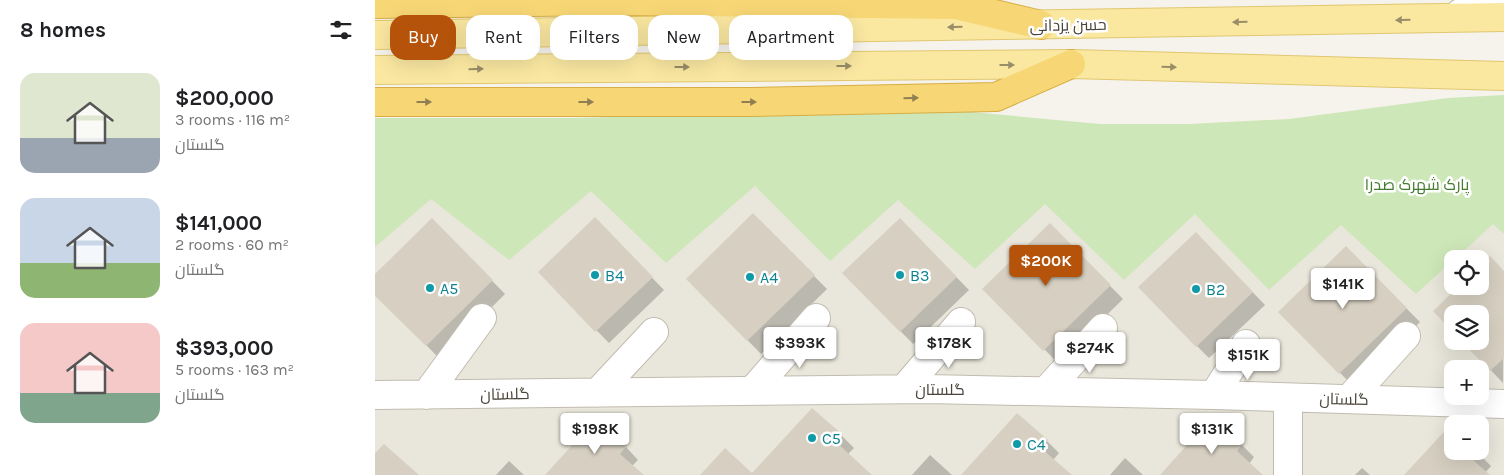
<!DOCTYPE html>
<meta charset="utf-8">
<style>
body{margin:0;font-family:Karla,Cairo,sans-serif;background:#f2f2f2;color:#202124;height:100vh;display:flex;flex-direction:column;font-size:19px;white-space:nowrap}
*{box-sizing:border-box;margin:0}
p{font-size:16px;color:#757577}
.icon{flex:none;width:28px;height:28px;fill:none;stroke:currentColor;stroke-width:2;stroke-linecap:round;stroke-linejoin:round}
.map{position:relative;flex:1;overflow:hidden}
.side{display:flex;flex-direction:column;background:#fff;width:375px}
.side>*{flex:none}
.banner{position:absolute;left:15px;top:15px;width:475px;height:45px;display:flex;gap:10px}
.buttons{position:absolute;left:1069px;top:250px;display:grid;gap:10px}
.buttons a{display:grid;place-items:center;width:45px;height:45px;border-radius:10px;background:#fff;box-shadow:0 5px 20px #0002;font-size:25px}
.price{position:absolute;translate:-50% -42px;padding:0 11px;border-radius:5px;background:#fff;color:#222;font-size:16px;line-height:32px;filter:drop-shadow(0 1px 2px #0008)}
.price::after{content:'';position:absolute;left:50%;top:30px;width:15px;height:11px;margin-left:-8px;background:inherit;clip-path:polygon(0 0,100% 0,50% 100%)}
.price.selected{background:#b45309;color:#fff}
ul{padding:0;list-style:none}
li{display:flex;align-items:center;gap:15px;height:125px;padding:0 20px}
li span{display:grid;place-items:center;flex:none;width:140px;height:100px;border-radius:15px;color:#555}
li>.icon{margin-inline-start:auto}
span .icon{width:60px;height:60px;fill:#fffc;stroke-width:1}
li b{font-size:21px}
h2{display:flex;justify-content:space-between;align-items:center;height:60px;padding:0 20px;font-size:21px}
.chip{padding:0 18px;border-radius:15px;background:#fff;box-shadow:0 5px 20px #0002;font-size:18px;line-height:45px}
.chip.selected{background:#b45309;color:#fff}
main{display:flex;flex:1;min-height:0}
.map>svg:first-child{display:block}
.residential{fill:#e9e6db;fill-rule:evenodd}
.green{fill:#cee7b8}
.shadow{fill:#0003}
.building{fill:#d7d0c2}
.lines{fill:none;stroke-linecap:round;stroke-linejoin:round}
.minor-casing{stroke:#c1bcaf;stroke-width:30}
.major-casing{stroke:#e0c770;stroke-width:30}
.highway-casing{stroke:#d7ad44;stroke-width:30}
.minor{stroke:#fff;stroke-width:28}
.major{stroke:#fae8a1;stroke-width:28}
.highway{stroke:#f7d775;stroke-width:28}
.oneway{fill:#998e68}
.oneway2{fill:#8f7f52}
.culture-dot{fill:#0f9aa8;stroke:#fff;stroke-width:2}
.labels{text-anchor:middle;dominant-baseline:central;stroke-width:5;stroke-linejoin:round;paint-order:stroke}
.street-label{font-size:16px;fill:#4a453a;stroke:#fff}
.park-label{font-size:16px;fill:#457b2e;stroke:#fff}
.culture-label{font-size:16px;fill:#0d838f;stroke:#fff;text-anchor:start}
</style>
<main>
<section class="side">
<h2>8 homes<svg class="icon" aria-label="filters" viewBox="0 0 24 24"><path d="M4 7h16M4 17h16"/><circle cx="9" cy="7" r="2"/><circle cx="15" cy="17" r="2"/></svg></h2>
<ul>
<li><span style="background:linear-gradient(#dfe7d0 65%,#9aa5b1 0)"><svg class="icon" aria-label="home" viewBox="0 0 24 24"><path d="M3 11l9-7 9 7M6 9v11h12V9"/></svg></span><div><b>$200,000</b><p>3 rooms · 116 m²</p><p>گلستان</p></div></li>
<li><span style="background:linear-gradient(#c9d6e8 65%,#8fb573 0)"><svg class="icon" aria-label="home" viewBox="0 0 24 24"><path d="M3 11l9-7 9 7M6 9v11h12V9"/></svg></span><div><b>$141,000</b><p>2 rooms · 60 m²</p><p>گلستان</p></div></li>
<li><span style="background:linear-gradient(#f6c9c9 70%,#7fa58c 0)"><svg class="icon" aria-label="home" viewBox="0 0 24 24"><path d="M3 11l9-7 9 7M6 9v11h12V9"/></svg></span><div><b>$393,000</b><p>5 rooms · 163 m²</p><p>گلستان</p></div></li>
</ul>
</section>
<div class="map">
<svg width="1129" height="475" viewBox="0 0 1129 475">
<rect width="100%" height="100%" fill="#f5f3ec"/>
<!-- residential -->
<path class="residential" d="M0 118H200L1129 187V475H0ZM1078 259H1105V286H1078ZM1078 314H1105V341H1078ZM1078 369H1105V396H1078ZM1078 424H1105V451H1078Z"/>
<!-- green -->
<path class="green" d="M1129 95V234L1118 224 1080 259H1078L1077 261 1041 294 966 225 894 290 820 214 749 280 670 204 600 269 523 200 455 261 380 186 291 263 216 191 134 260 56 199 0 247V118H200L437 111 575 110 725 124H813L914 119 1073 98Z"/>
<!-- shadow -->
<path class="shadow" d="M378 215 452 289 386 354 313 279Z
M220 219 289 290 234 343 164 272Z
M57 220 130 294 65 359 0 294V276Z
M525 220 594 290 538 344 469 273Z
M675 225 748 299 683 363 609 289Z
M833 246 890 305 834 358 822 346Z
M971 248 1045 322 979 387 905 312Z
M1105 268 1129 272 1128 383 1088 341H1105V314L1059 311 1105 286Z
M467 436 479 448 473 454 495 475H327H377Z
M672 441 684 453 678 460 695 475H588Z
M867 445 879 457 874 464 886 475H786Z
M251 447 263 460 257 466 267 475H172Z
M1078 451H1101L1116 466 1110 473 1113 475H1031Z
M555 455 577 475H537Z
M750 458 768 475H735Z
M134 461 149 475H121Z
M987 468 995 475H980Z"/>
<!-- building -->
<path class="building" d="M378 213 440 275 372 341 311 279Z
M220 217 278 277 220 332 163 272Z
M57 218 118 280 51 346 0 296V274Z
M525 218 582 277 525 332 467 273Z
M675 223 736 285 668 351 607 289Z
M821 232 878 292 821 347 763 287Z
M971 246 1032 308 964 374 903 312Z
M1115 256 1129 271V358L1115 371 1086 341H1105V314H1078V332L1058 311 1084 286H1105V266Z
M437 408 468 435 461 442 497 475H325L350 448 377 473Z
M642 413 673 440 666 448 697 475H586Z
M838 416 868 444 862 451 888 475H785Z
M221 419 252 446 245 454 269 475H170Z
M1078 422V451H1106L1098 460 1115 475H1029Z
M9 444 44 475H0V453Z"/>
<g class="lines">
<defs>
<path id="minor" d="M1085 13 1121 4 1127 0
M529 389 586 322
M377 391 441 318
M671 391 728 328
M222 393 279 332
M0 395 553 389 839 395 1129 404
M51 395 107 318
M839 395 871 344
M974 399 1031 336
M913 475V398"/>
<path id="major" d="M0 35 1129 17
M0 70 696 64 1129 76"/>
<path id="highway" d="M0 4 243 1 581 5 666 25
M0 102H377L621 97 696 64"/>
</defs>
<!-- minor casing -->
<use href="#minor" class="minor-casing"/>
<!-- major casing -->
<use href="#major" class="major-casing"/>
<!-- highway casing -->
<use href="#highway" class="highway-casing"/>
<!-- minor -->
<use href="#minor" class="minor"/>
<!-- major -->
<use href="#major" class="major"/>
<!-- highway -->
<use href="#highway" class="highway"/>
</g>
<!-- one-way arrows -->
<defs><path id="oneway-solid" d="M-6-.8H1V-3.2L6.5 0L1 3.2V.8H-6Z" transform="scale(1.25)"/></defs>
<g class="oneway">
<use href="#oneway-solid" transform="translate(1028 20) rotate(179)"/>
<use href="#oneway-solid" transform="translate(865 22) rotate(179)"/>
<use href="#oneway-solid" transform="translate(580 27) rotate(179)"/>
<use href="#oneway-solid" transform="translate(632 65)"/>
<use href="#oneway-solid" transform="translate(469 66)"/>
<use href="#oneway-solid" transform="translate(307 67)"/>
<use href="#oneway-solid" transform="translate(794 67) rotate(2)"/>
<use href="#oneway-solid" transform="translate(101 69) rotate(-1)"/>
</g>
<g class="oneway2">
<use href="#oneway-solid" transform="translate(536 98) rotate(-1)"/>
<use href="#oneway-solid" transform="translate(49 102)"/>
<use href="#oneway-solid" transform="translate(211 102)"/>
<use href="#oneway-solid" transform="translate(374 102)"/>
</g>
<!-- markers -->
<g class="culture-dot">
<circle cx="220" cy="275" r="5"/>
<circle cx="525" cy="275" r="5"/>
<circle cx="375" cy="277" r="5"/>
<circle cx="55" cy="288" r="5"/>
<circle cx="821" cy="289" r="5"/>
<circle cx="437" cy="438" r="5"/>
<circle cx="642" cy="444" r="5"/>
</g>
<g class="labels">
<!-- street labels -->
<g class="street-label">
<text transform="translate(693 25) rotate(-1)">حسن یزدانی</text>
<text x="565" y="389">گلستان</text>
<text transform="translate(130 394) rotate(-1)">گلستان</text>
<text transform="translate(969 399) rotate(1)">گلستان</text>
</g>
<!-- park labels -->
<g class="park-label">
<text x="1042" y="184">پارک شهرک صدرا</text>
</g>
<!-- culture labels -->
<g class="culture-label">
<text x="230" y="275">B4</text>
<text x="535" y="275">B3</text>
<text x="385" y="277">A4</text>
<text x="65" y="288">A5</text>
<text x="831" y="289">B2</text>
<text x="447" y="438">C5</text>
<text x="652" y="444">C4</text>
</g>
</g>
</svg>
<div class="buttons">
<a><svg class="icon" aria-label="locate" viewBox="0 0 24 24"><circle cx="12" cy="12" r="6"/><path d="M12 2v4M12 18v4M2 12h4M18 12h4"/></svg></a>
<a><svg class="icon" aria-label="layers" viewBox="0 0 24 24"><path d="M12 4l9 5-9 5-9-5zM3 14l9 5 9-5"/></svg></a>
<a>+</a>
<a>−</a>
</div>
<b class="price selected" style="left:671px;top:287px">$200K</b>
<b class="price" style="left:968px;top:310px">$141K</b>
<b class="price" style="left:425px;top:369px">$393K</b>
<b class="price" style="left:574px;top:369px">$178K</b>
<b class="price" style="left:715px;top:374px">$274K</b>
<b class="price" style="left:873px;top:381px">$151K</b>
<b class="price" style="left:220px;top:455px">$198K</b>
<b class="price" style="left:837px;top:455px">$131K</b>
<div class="banner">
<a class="chip selected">Buy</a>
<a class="chip">Rent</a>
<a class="chip">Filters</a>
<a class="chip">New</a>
<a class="chip">Apartment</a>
</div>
</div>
</main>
